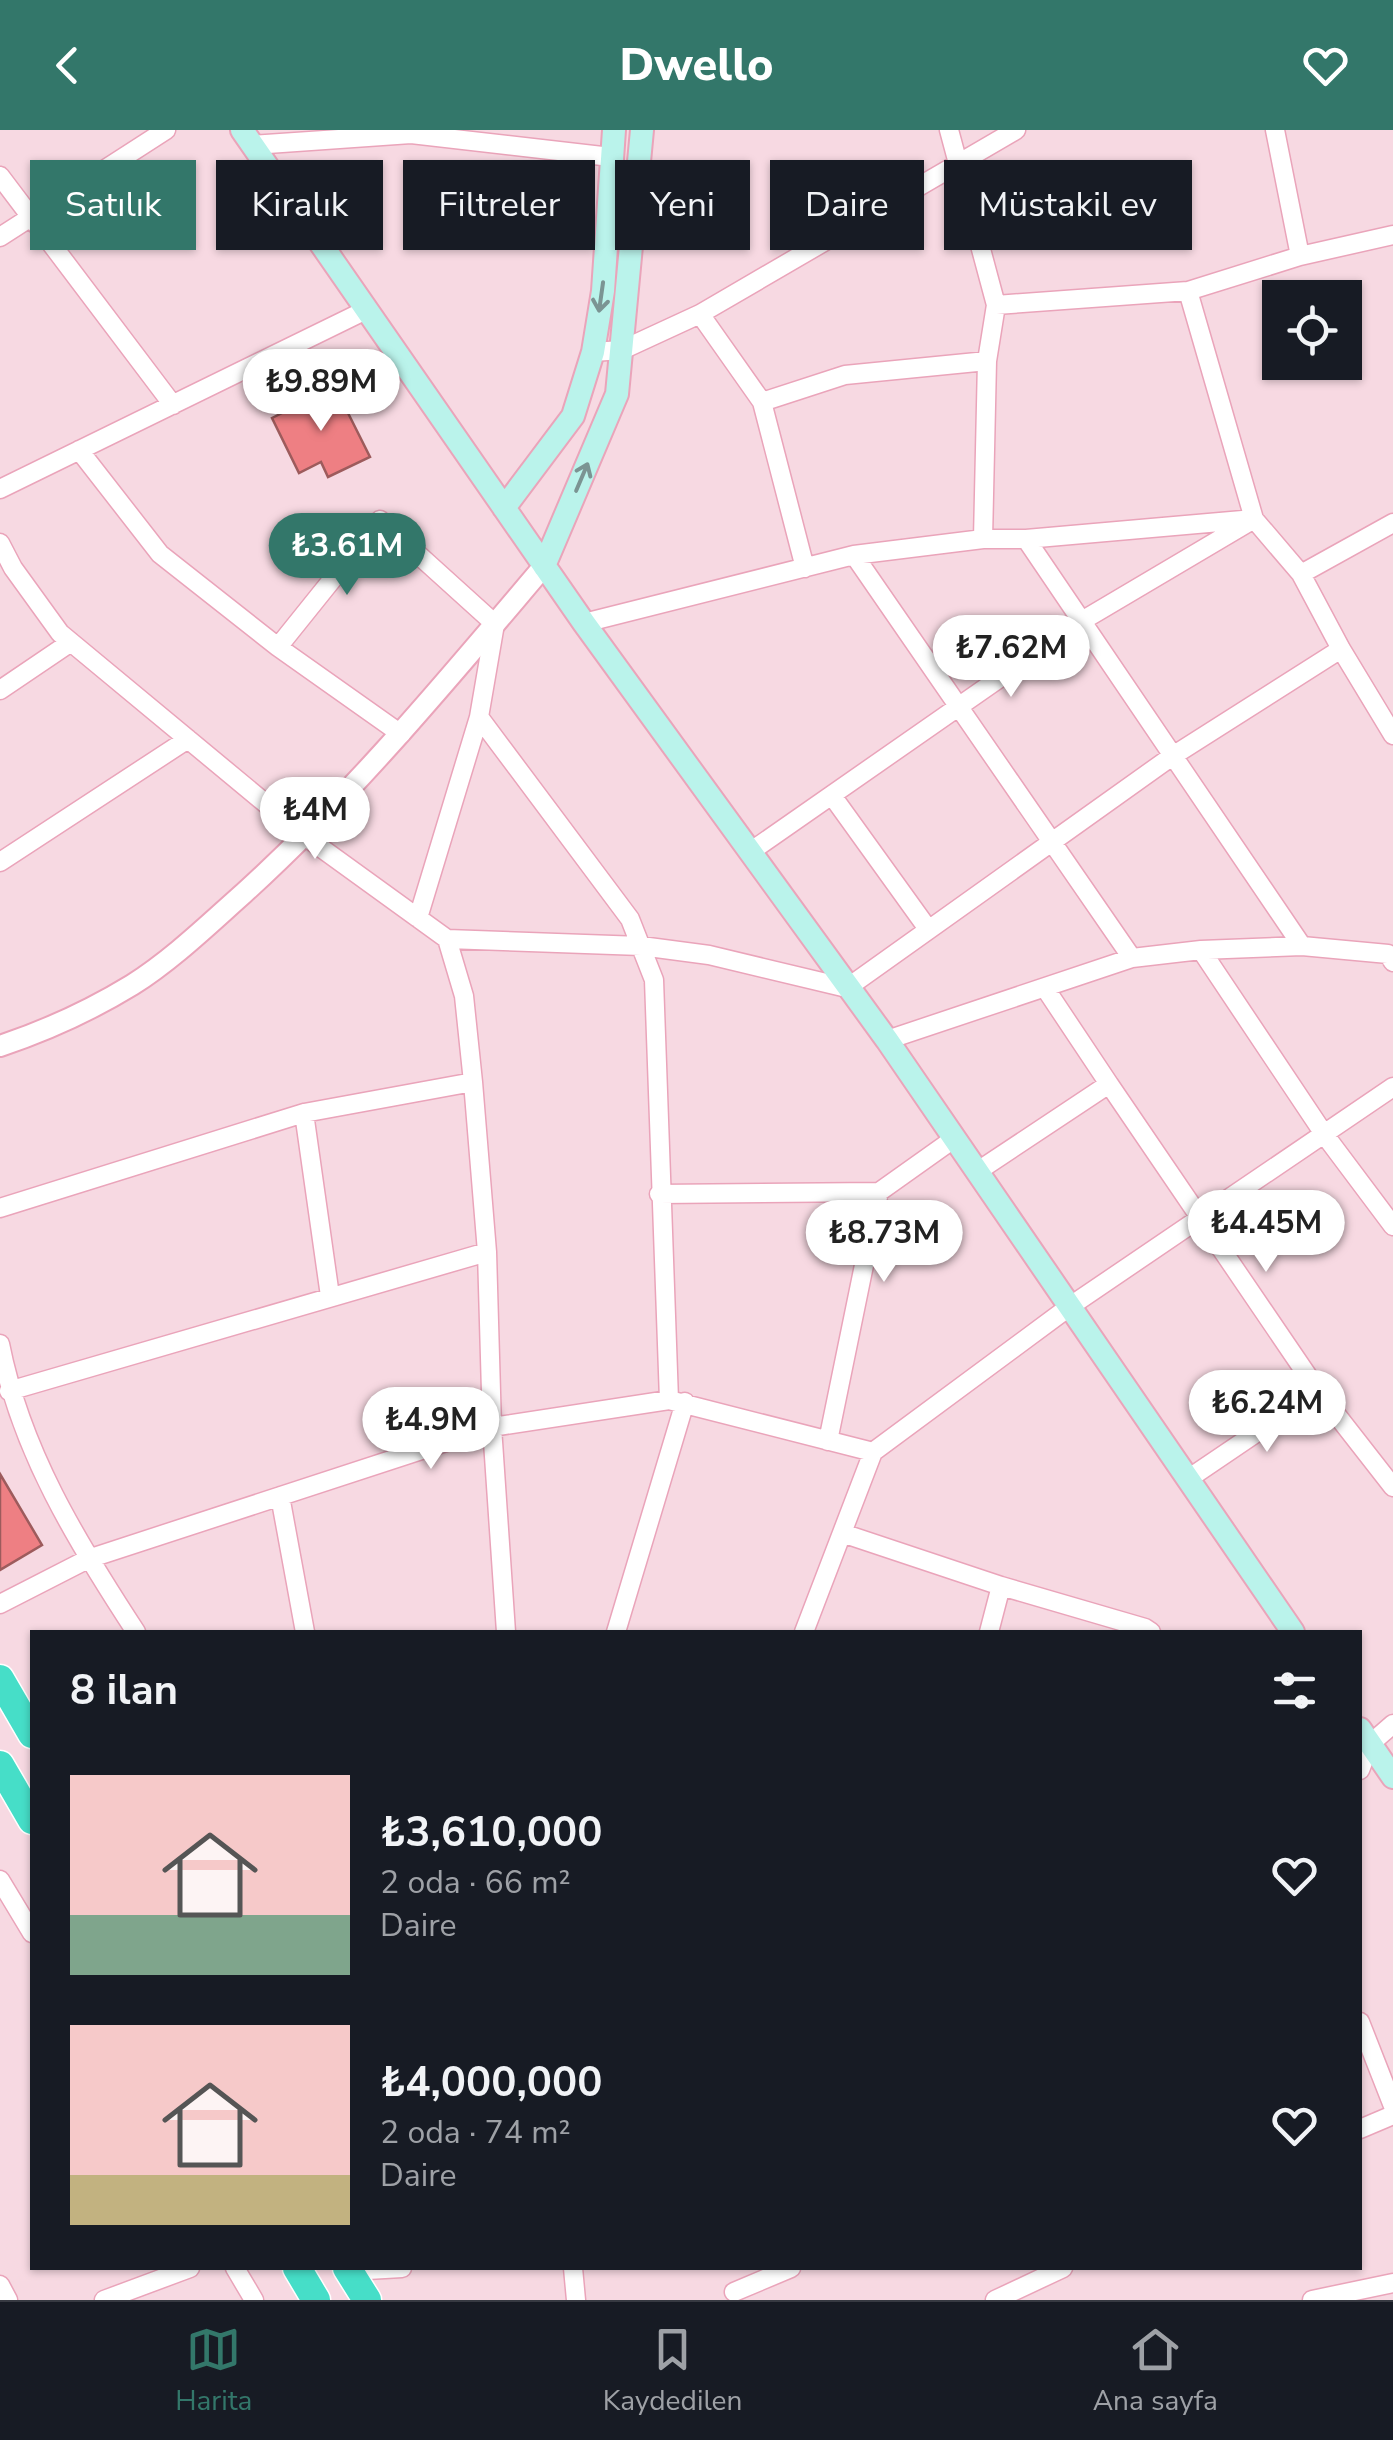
<!DOCTYPE html>
<html lang="tr">
<meta charset="utf-8">
<style>
body{margin:0;font-family:"Nunito Sans",sans-serif;background:#242831;color:#f1f3f6;height:100vh;display:flex;flex-direction:column;font-size:38px;white-space:nowrap}
*{box-sizing:border-box;margin:0}
p{font-size:32px;color:#9ea1a6}
.icon{flex:none;width:55px;height:55px;fill:none;stroke:currentColor;stroke-width:2;stroke-linecap:round;stroke-linejoin:round}
.map{position:relative;flex:1;overflow:hidden}
.sheet{position:absolute;left:30px;top:1500px;width:1332px;height:640px;display:flex;flex-direction:column;background:#171b24;border-radius:0px;box-shadow:0 2px 8px #0004}
.sheet>*{flex:none}
.guide{position:absolute;left:30px;top:30px;width:1335px;height:90px;display:flex;gap:20px}
.buttons{position:absolute;left:1262px;top:150px;display:grid;gap:20px}
.buttons a{display:grid;place-items:center;width:100px;height:100px;border-radius:0px;background:#171b24;box-shadow:0 2px 8px #0004;font-size:50px}
.price{position:absolute;translate:-50% -85px;padding:0 22px;border-radius:35px;background:#fff;color:#222;font-size:32px;line-height:65px;filter:drop-shadow(0 2px 5px #0008)}
.price::after{content:'';position:absolute;left:50%;top:60px;width:30px;height:22px;margin-left:-15px;background:inherit;clip-path:polygon(0 0,100% 0,50% 100%)}
.price.selected{background:#33776a;color:#fff}
ul{padding:0;list-style:none}
li{display:flex;align-items:center;gap:30px;height:250px;padding:0 40px}
li span{display:grid;place-items:center;flex:none;width:280px;height:200px;border-radius:0px;color:#555}
li>.icon{margin-inline-start:auto}
span .icon{width:120px;height:120px;fill:#fffc;stroke-width:1}
li b{font-size:42px}
h2{display:flex;justify-content:space-between;align-items:center;height:120px;padding:0 40px;font-size:42px}
.pill{padding:0 35px;border-radius:0px;background:#171b24;box-shadow:0 2px 8px #0004;font-size:35px;line-height:90px}
.pill.selected{background:#33776a;color:#fff}
header{display:flex;justify-content:space-between;align-items:center;height:130px;padding:0 40px;background:#33776a;color:#fff;font-size:45px;font-weight:800}
.tabs{display:flex;justify-content:space-around;align-items:center;height:140px;border-top:2px solid #363941;background:#171b24;font-size:28px;color:#9ea1a6}
.tabs a{display:grid;justify-items:center;gap:5px}
.tabs .selected{color:#33776a}
.map>svg:first-child{display:block}
.building{fill:#ee7f83;stroke:#9d5b5c;stroke-width:2.5}
.lines{fill:none;stroke-linecap:round;stroke-linejoin:round}
.minor-casing{stroke:#eaa4ba;stroke-width:21}
.tertiary-casing{stroke:#eaa4ba;stroke-width:24}
.secondary-casing{stroke:#eaa4ba;stroke-width:26}
.trunk-casing{stroke:#fff;stroke-width:31}
.minor{stroke:#fff;stroke-width:18}
.tertiary{stroke:#fff;stroke-width:20}
.secondary{stroke:#baf3eb;stroke-width:22}
.trunk{stroke:#46dec8;stroke-width:28}
.oneway{stroke:#7b9493}
</style>
<header><svg class="icon" aria-label="back" viewBox="0 0 24 24"><path d="M15 5l-7 7 7 7"/></svg>Dwello<svg class="icon" aria-label="heart" viewBox="0 0 24 24"><path d="M12 20l-8-8c-3-5 5-10 8-4 3-6 11-1 8 4z"/></svg></header>
<div class="map">
<svg width="1393" height="2170" viewBox="0 0 1393 2170">
<rect width="100%" height="100%" fill="#f7d9e2"/>
<!-- building -->
<path class="building" d="M335 257 370 327 328 347 321 332 299 343 272 288Z
M0 1344 42 1415 0 1440Z"/>
<g class="lines">
<defs>
<path id="minor" d="M949 0 996 175 987 231 983 409
M1275 0 1300 126
M252 15 411 4 611 27
M0 46 173 275
M0 107 166 0
M1188 161 1254 389 1301 444 1341 519 1393 605
M996 175 1188 161 1300 126 1393 105
M700 184 762 272 805 438
M593 222 622 220 700 184 1016 0
M762 272 845 245 987 231
M79 320 160 424 278 517 401 604
M0 359 366 180
M1026 409 1302 816
M0 413 13 438 60 503 306 707 447 809 464 866 473 952 487 1122 492 1297 506 1502
M854 425 1132 828
M1301 444 1393 393
M584 493 854 425 983 409H1026L1254 389
M278 517 380 390 495 494 479 587 418 788
M0 560 71 512
M479 587 630 789 654 850 669 1270
M833 667 928 799
M750 722 1080 492 1249 392
M0 732 188 609
M447 809 641 816 709 825 847 858 1171 627 1341 519
M1201 820 1324 1004 1393 1096
M887 910 1132 828 1201 820 1302 816 1388 824 1393 832
M1109 954 1318 1261 1393 1357
M304 983 330 1166
M978 1041 1109 954 1045 858
M659 1064 879 1062
M0 1078 304 983 473 952
M0 1214C21 1321 77 1412 136 1502
M9 1261 487 1122
M828 1311 879 1062 955 1008
M1188 1349 1318 1261
M280 1366 305 1502
M842 1403 1001 1456 1145 1498 1151 1502
M0 1474 88 1429 492 1297 669 1270 873 1322
M616 1502 685 1272
M804 1502 873 1322 1069 1177 1393 957
M989 1502 1001 1456
M1360 1640 1370 1614 1393 1594
M0 1750 32 1803
M1360 1892 1393 1976
M1360 1999 1393 1985
M235 2138 254 2170
M573 2138 576 2170
M350 2141 402 2138
M0 2155 8 2170
M734 2162 791 2138
M104 2170 190 2138
M995 2170 1063 2138
M1312 2170 1393 2153"/>
<path id="tertiary" d="M0 916C45 901 91 880 132 855 172 830 209 794 244 763 354 663 448 549 544 436"/>
<path id="secondary" d="M242 0 584 493 887 910 1293 1502
M504 378 573 286 593 222 603 161 614 0
M544 436 617 264 642 0
M1360 1599 1393 1647"/>
<path id="trunk" d="M0 1549 32 1604
M0 1635 32 1690
M297 2138 316 2170
M347 2138 367 2170"/>
</defs>
<!-- minor casing -->
<use href="#minor" class="minor-casing"/>
<!-- tertiary casing -->
<use href="#tertiary" class="tertiary-casing"/>
<!-- secondary casing -->
<use href="#secondary" class="secondary-casing"/>
<!-- trunk casing -->
<use href="#trunk" class="trunk-casing"/>
<!-- minor -->
<use href="#minor" class="minor"/>
<!-- tertiary -->
<use href="#tertiary" class="tertiary"/>
<!-- secondary -->
<use href="#secondary" class="secondary"/>
<!-- trunk -->
<use href="#trunk" class="trunk"/>
</g>
<!-- one-way arrows -->
<defs><path id="oneway-shaft" d="M-6 0H5M1.5-3L5.5 0L1.5 3" fill="none" stroke-width="1.6" stroke-linecap="round" stroke-linejoin="round" transform="scale(2.5)"/></defs>
<g class="oneway">
<use href="#oneway-shaft" transform="translate(601 167) rotate(98)"/>
<use href="#oneway-shaft" transform="translate(582 347) rotate(-67)"/>
</g>
</svg>
<div class="buttons">
<a><svg class="icon" aria-label="locate" viewBox="0 0 24 24"><circle cx="12" cy="12" r="6"/><path d="M12 2v4M12 18v4M2 12h4M18 12h4"/></svg></a>
</div>
<b class="price" style="left:321px;top:304px">₺9.89M</b>
<b class="price selected" style="left:347px;top:468px">₺3.61M</b>
<b class="price" style="left:1011px;top:570px">₺7.62M</b>
<b class="price" style="left:315px;top:732px">₺4M</b>
<b class="price" style="left:1266px;top:1145px">₺4.45M</b>
<b class="price" style="left:884px;top:1155px">₺8.73M</b>
<b class="price" style="left:1267px;top:1325px">₺6.24M</b>
<b class="price" style="left:431px;top:1342px">₺4.9M</b>
<div class="guide">
<a class="pill selected">Satılık</a>
<a class="pill">Kiralık</a>
<a class="pill">Filtreler</a>
<a class="pill">Yeni</a>
<a class="pill">Daire</a>
<a class="pill">Müstakil ev</a>
</div>
<section class="sheet">
<h2>8 ilan<svg class="icon" aria-label="filters" viewBox="0 0 24 24"><path d="M4 7h16M4 17h16"/><circle cx="9" cy="7" r="2"/><circle cx="15" cy="17" r="2"/></svg></h2>
<ul>
<li><span style="background:linear-gradient(#f6c9c9 70%,#7fa58c 0)"><svg class="icon" aria-label="home" viewBox="0 0 24 24"><path d="M3 11l9-7 9 7M6 9v11h12V9"/></svg></span><div><b>₺3,610,000</b><p>2 oda · 66 m²</p><p>Daire</p></div><svg class="icon" aria-label="heart" viewBox="0 0 24 24"><path d="M12 20l-8-8c-3-5 5-10 8-4 3-6 11-1 8 4z"/></svg></li>
<li><span style="background:linear-gradient(#f6c9c9 75%,#c2b280 0)"><svg class="icon" aria-label="home" viewBox="0 0 24 24"><path d="M3 11l9-7 9 7M6 9v11h12V9"/></svg></span><div><b>₺4,000,000</b><p>2 oda · 74 m²</p><p>Daire</p></div><svg class="icon" aria-label="heart" viewBox="0 0 24 24"><path d="M12 20l-8-8c-3-5 5-10 8-4 3-6 11-1 8 4z"/></svg></li>
</ul>
</section>
</div>
<nav class="tabs">
<a class="selected"><svg class="icon" aria-label="map" viewBox="0 0 24 24"><path d="M3 6l6-2 6 2 6-2v14l-6 2-6-2-6 2zM9 4v14M15 6v14"/></svg>Harita</a>
<a><svg class="icon" aria-label="saved" viewBox="0 0 24 24"><path d="M7 4h10v16l-5-4-5 4z"/></svg>Kaydedilen</a>
<a><svg class="icon" aria-label="home" viewBox="0 0 24 24"><path d="M3 11l9-7 9 7M6 9v11h12V9"/></svg>Ana sayfa</a>
</nav>
